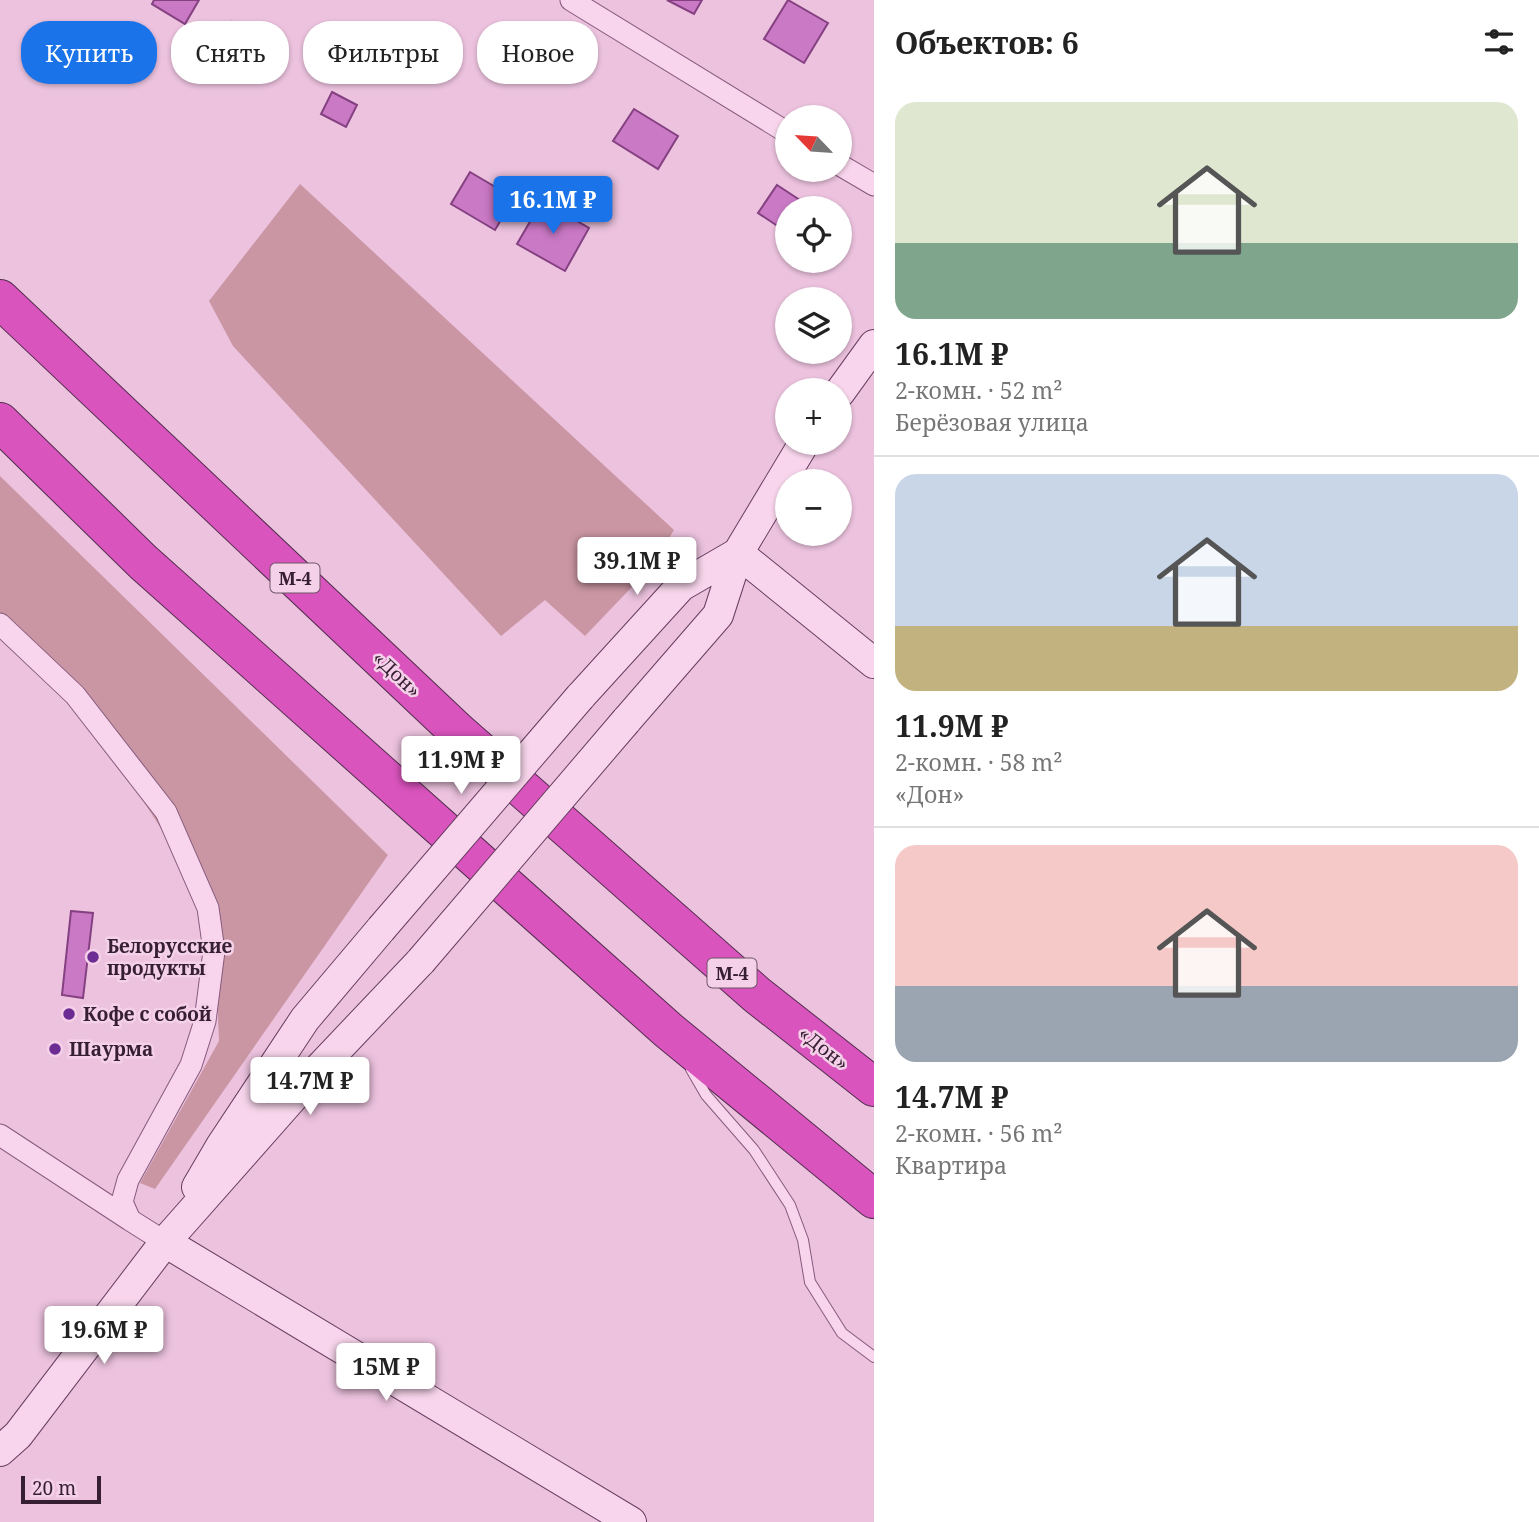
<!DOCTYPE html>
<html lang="ru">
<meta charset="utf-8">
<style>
body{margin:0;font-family:"Noto Serif",serif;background:#f2f2f2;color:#222;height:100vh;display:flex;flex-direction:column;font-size:26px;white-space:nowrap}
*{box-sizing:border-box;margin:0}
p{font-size:23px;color:#767676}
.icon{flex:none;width:38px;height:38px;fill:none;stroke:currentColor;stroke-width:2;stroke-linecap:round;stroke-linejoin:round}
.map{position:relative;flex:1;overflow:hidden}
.panel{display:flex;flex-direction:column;background:#fff;width:665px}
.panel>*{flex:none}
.guide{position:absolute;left:21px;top:21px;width:665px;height:63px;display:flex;gap:14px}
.needle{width:46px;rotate:295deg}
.buttons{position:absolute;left:775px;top:105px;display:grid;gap:14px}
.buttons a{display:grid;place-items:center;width:77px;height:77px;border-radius:50%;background:#fff;box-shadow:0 2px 5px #0004;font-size:35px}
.scale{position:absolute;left:21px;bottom:18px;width:80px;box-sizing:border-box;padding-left:7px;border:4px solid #361e33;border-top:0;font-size:19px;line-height:24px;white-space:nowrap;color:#361e33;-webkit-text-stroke:5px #f4d1e8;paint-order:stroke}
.price{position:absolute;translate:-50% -60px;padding:0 16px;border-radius:7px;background:#fff;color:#222;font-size:23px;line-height:46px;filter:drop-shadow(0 2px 4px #0008)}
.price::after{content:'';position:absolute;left:50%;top:42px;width:21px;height:16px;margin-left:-10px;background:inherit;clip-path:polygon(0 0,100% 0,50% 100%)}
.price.selected{background:#1a73e8;color:#fff}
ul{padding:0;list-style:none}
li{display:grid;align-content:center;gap:14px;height:371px;padding:0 21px}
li+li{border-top:2px solid #e0e0e0}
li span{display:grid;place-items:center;height:217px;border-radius:21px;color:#555}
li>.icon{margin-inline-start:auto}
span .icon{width:126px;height:126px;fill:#fffc;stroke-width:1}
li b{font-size:30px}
h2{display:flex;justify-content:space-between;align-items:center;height:84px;padding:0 21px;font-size:30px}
.chip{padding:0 24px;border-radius:28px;background:#fff;box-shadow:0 2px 5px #0004;font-size:24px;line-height:63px}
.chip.selected{background:#1a73e8;color:#fff}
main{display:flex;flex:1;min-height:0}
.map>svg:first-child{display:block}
.green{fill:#ca96a3}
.building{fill:#ca79c5;stroke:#844081;stroke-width:2}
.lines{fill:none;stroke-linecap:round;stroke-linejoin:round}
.lane-casing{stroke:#865a7e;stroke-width:12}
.street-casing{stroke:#865a7e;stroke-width:23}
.secondary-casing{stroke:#673d61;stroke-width:32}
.highway-casing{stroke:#532e4f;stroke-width:40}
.lane{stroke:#f8d5ec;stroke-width:10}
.street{stroke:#f8d5ec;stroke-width:21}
.secondary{stroke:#f8d5ec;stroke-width:30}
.highway{stroke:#da54be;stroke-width:38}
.secondary-bridge-casing{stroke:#673d61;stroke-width:32;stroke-linecap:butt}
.secondary-bridge{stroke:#f8d5ec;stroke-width:30}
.poi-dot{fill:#6d2c93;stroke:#f4d1e8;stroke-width:2.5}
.labels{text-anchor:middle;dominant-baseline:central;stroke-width:5;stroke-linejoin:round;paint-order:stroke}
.shield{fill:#f4d1e8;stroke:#6f5469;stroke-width:2}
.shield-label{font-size:18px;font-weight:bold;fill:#361e33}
.street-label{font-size:19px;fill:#361e33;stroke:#f4d1e8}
.poi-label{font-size:19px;font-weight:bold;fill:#361e33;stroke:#f4d1e8;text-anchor:start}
</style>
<main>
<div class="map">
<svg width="874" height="1522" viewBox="0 0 874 1522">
<rect width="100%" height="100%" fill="#ecc2de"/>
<!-- green -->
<path class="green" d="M300 184 674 530 651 567 585 636 545 600 501 636 233 346 209 301Z
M0 476 388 855 155 1189 140 1183 219 1041 213 908 70 689 0 637Z"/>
<!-- building -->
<path class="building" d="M154 0H199L185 24 152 4Z
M667 0H702L694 14Z
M788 0 828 23 804 63 764 39Z
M232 22 260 45 246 62 218 39Z
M332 92 357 105 346 127 321 114Z
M634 109 678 136 658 169 613 141Z
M470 172 514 198 495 230 451 204Z
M777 185 812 208H788V233L758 213Z
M542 201 589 228 565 271 517 244Z
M71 911 93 913 83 998 62 995Z"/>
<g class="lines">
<defs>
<path id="lane" d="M691 1069 706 1095 754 1150 790 1205 803 1240 810 1282 842 1333 874 1357"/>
<path id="street" d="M571 0 788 133
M840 165 874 185
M0 624 75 695 166 812 208 908 214 951 205 1021 191 1065 128 1180 122 1202 130 1220 165 1242
M0 1135 130 1220"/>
<path id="secondary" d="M840 392 874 345
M738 553 874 663
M580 697 681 586 738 553
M626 721 718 615 738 553 804 443
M197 1187 221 1146 305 1019 381 929
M165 1242 631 1522
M0 1451 18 1435 165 1242 309 1079 421 961"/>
<path id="highway" d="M0 299 457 731 757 995 874 1087
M0 422 143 562 668 1030 874 1199"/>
</defs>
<!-- lane casing -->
<use href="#lane" class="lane-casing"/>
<!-- street casing -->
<use href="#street" class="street-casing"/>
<!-- secondary casing -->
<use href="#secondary" class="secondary-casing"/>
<!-- highway casing -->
<use href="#highway" class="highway-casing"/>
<!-- lane -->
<use href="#lane" class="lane"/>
<!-- street -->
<use href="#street" class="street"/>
<!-- secondary -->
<use href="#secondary" class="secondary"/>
<!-- highway -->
<use href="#highway" class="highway"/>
<defs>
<path id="secondary-bridge" d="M381 929 580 697
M421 961 626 721"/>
</defs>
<!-- secondary-bridge casing -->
<use href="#secondary-bridge" class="secondary-bridge-casing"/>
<!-- secondary-bridge -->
<use href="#secondary-bridge" class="secondary-bridge"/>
</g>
<!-- markers -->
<g class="poi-dot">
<circle cx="93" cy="957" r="7"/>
<circle cx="69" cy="1014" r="7"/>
<circle cx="55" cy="1049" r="7"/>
</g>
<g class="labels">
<!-- shield labels -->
<g class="shield">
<rect x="270.5" y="563.5" width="49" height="29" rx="5"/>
<rect x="707.5" y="958.5" width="49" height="29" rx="5"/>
</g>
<g class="shield-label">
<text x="295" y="578">М-4</text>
<text x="732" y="973">М-4</text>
</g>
<!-- street labels -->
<g class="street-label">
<text transform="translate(397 674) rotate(43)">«Дон»</text>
<text transform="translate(824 1048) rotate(38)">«Дон»</text>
</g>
<!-- poi labels -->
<g class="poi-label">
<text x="107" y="946">Белорусские<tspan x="107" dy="22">продукты</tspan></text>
<text x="83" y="1014">Кофе с собой</text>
<text x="69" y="1049">Шаурма</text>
</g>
</g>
</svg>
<div class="buttons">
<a><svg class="needle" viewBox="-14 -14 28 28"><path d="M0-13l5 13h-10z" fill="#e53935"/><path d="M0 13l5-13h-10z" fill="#767676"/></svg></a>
<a><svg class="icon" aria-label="locate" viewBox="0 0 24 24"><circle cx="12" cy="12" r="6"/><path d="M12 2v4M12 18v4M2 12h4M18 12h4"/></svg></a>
<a><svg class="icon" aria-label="layers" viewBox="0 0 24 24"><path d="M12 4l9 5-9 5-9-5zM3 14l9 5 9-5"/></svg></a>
<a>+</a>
<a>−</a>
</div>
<div class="scale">20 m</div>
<b class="price selected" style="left:553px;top:236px">16.1M ₽</b>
<b class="price" style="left:637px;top:597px">39.1M ₽</b>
<b class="price" style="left:461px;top:796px">11.9M ₽</b>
<b class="price" style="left:310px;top:1117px">14.7M ₽</b>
<b class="price" style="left:104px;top:1366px">19.6M ₽</b>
<b class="price" style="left:386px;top:1403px">15M ₽</b>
<div class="guide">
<a class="chip selected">Купить</a>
<a class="chip">Снять</a>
<a class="chip">Фильтры</a>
<a class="chip">Новое</a>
</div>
</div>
<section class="panel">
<h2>Объектов: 6<svg class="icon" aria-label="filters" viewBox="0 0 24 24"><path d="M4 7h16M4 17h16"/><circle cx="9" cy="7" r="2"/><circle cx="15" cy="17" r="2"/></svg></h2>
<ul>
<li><span style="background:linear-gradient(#dfe7d0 65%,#7fa58c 0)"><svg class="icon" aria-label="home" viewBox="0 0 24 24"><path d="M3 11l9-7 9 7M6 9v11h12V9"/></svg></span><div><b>16.1M ₽</b><p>2-комн. · 52 m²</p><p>Берёзовая улица</p></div></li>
<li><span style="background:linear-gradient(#c9d6e8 70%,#c2b280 0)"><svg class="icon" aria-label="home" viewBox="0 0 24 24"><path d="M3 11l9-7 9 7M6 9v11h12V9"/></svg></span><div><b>11.9M ₽</b><p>2-комн. · 58 m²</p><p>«Дон»</p></div></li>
<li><span style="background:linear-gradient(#f6c9c9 65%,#9aa5b1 0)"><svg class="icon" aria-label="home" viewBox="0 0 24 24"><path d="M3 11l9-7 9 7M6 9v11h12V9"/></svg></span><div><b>14.7M ₽</b><p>2-комн. · 56 m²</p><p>Квартира</p></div></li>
</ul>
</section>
</main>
